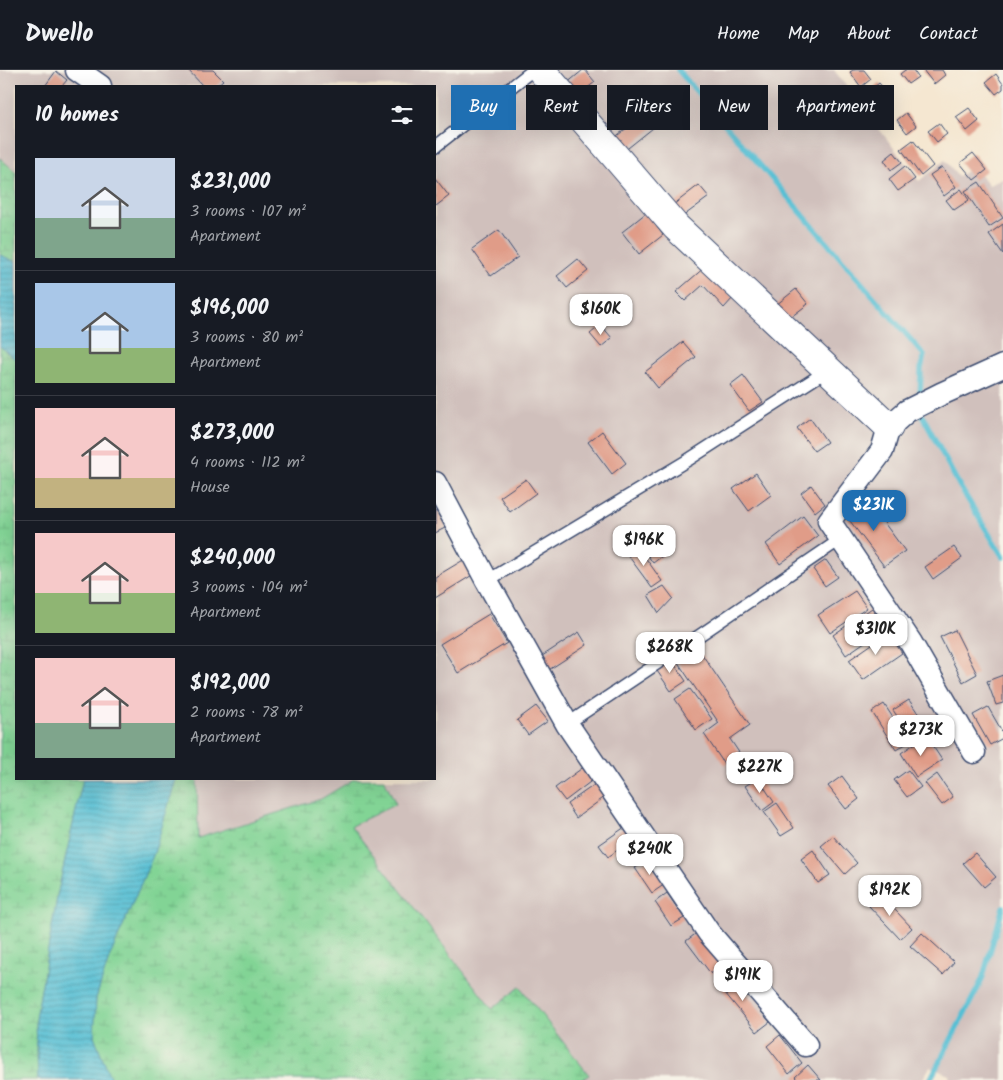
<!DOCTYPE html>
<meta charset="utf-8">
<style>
body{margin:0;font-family:Kalam,sans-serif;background:#242831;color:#f1f3f6;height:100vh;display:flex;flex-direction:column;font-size:19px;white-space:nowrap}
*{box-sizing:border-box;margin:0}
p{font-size:16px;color:#9ea1a6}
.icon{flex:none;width:28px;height:28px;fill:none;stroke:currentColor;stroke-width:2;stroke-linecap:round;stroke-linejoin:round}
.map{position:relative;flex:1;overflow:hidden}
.panel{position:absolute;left:15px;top:15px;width:421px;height:695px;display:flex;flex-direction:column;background:#171b24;border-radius:0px;box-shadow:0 5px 20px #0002}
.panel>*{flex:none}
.top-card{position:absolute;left:451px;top:15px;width:475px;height:45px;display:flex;gap:10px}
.price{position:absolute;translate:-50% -42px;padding:0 11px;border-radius:10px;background:#fff;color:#222;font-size:16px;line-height:32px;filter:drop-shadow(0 1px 2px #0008)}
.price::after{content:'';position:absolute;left:50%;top:30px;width:15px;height:11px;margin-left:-8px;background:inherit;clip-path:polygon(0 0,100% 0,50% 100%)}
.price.on{background:#1f6fb2;color:#fff}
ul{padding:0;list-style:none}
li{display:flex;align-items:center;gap:15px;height:125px;padding:0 20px}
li+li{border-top:1px solid #363941}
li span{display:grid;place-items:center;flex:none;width:140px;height:100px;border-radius:0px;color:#555}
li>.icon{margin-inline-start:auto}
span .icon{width:60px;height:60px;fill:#fffc;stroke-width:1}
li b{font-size:21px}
h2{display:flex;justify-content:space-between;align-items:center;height:60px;padding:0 20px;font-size:21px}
.pill{padding:0 18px;border-radius:0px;background:#171b24;box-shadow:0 5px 20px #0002;font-size:18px;line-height:45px}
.pill.on{background:#1f6fb2;color:#fff}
header{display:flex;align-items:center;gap:30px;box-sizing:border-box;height:70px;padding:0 25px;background:#171b24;border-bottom:1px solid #363941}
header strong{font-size:24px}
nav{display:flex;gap:28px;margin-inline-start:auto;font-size:18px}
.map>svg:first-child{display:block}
.industrial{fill:#d0c0bc}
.wetland{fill:url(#wetland-marsh);stroke:#4e827a}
.water{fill:url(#water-rules);stroke:#397799}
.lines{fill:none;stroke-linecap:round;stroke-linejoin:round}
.stream{stroke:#57bfd4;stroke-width:5.5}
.building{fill:#e09c88}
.service-casing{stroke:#3c4b6f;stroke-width:14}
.minor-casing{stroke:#3c4b6f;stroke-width:25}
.tertiary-casing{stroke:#3c4b6f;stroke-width:30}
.service{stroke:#fff;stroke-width:11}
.minor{stroke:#fff;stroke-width:22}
.tertiary{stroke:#fff;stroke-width:28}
</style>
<header>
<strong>Dwello</strong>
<nav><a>Home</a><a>Map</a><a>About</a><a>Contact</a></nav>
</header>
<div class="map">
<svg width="1003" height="1010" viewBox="0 0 1003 1010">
<defs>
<pattern id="wetland-marsh" width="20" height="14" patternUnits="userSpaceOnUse" patternTransform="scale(1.25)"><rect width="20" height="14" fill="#82d495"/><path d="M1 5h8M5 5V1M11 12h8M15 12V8" fill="none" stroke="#70b683"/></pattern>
<pattern id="water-rules" width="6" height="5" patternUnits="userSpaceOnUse" patternTransform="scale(1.25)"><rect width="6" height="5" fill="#57bfd4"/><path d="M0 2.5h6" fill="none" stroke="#479caf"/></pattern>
</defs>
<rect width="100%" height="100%" fill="#f7f3e8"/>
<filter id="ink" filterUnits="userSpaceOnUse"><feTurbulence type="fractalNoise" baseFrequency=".02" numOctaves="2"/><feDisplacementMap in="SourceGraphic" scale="10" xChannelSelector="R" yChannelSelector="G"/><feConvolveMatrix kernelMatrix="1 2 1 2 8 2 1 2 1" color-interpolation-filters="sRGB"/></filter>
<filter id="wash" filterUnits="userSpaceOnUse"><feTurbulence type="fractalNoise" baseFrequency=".0096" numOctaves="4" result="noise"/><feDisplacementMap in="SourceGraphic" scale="20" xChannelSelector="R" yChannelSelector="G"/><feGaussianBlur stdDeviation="1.12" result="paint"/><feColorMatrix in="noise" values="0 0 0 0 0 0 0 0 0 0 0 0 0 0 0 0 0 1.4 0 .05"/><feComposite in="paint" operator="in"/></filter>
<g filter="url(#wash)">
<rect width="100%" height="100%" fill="#f5e7d1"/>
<!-- industrial -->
<path class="industrial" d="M0 0H834L919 111 945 90 958 106 975 97 989 115 1003 109V1010H950L949 1005 930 997 922 1010H582L588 1005 520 917 492 939 350 756 395 734 384 709H435V16H16V102L0 88Z
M197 709H354L321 729 197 768Z"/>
<!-- wetland -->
<path class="wetland" d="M0 88 16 102V192L0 185Z
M0 276 16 290V709H83L58 822 36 949 38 1010H0Z
M176 709H197L198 768 321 729 354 709H384L396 734 351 756 492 939 520 917 589 1005 582 1010H111L94 966 96 928 110 886 154 783Z"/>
<!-- water -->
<path class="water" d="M0 185 16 192V290L0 276Z
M83 709H176L154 783 110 886 96 928 94 966 111 1010H38L36 949 58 822Z"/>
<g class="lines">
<!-- stream -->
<path class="stream" d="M678 0 924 285 921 299 920 329
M920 341 959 415 1003 487
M930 1010 982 910 1003 837"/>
</g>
<g id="blocks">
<!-- building -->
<path class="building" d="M188 0H213L223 10 216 16H203Z
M583 0H585L595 12 576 27 566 14Z
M853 0H864L871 9 861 17 850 2Z
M905 0H913L918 7 908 14 900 4Z
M923 0H942L945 5 934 14Z
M56 1 67 10 62 16H45Z
M996 4 1003 14V19L996 24 986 12Z
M879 13 886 21 872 31 866 24Z
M859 25 866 34 855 43 848 33Z
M969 38 979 51 967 61 956 47Z
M906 43 916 56 907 63 897 50Z
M643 45 653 58 623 82 613 69Z
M939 53 947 64 937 72 928 61Z
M913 70 933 96 921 106 901 79Z
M894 82 902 92 891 100 884 90Z
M973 83 987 100 974 110 960 93Z
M905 96 915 109 898 121 889 109Z
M942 97 956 117 944 126 930 105Z
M435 108 449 126 436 136 435 134Z
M979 112 1003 148 989 157 965 121Z
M699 115 709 127 682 147 673 135Z
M961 119 969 130 954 140 946 130Z
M646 143 663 165 639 184 622 162Z
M1003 154V184L989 164Z
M499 160 518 187 491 206 472 179Z
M578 189 588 201 567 218 557 206Z
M705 197 733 228 724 238 703 215 685 231 676 222Z
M796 219 808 234 787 250 776 235Z
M601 255 612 268 601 277 590 264Z
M683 272 696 287 658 318 645 302Z
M743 305 763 332 749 341 730 315Z
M810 348 827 372 814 381 797 358Z
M602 361 626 393 612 404 588 372Z
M756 403 771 425 749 441 733 419Z
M526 409 536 423 510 442 500 427Z
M811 415 825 434 815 442 801 423Z
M865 427 905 481 884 496 844 443Z
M438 440 447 457 435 463V442Z
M803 446 818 466 780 494 766 474Z
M644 455 665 484 653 493 632 463Z
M637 476 662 511 652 518 627 484Z
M954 477 962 488 933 509 925 497Z
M465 489 474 504 435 528V507Z
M826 490 838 507 825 516 813 499Z
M664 516 673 528 659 543 648 525Z
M855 521 867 538 830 563 818 545Z
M872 538 885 558 846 585 833 565Z
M489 544 507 573 458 603 440 574Z
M955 560 977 604 963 612 940 567Z
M579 562 587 575 544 603 536 590Z
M888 563 902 583 863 610 849 590Z
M695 574 750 655 730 669 740 684 725 695 704 664 719 653 675 588Z
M670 588 686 611 671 621 655 598Z
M1003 605V633L996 635 987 611Z
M690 619 712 649 696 660 675 629Z
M909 630 928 658 912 669 893 640Z
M884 634 909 672 896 680 872 642Z
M536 636 548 651 528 665 517 650Z
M988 637 1003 663V668L990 675 973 645Z
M926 666 942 690 916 707 901 683Z
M585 696 594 709 565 731 555 718Z
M908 700 921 717 907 727 894 710Z
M937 704 953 727 942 735 925 713Z
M842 706 859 729 846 739 828 716Z
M758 708 774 732 762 741 745 716Z
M597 713 606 726 576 748 567 734Z
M777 733 794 758 781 766 764 742Z
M625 757 633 769 608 787 599 775Z
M833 766 857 793 845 804 821 776Z
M813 780 830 805 818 813 801 789Z
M975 783 996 807 984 817 963 793Z
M648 790 665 814 652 823 635 798Z
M667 823 684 848 671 856 655 832Z
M881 825 912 858 900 869 869 836Z
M698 862 723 894 711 904 686 871Z
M922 863 954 892 943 905 910 876Z
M728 901 770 952 757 962 716 912Z
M780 965 802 993 789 1004 767 976Z
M808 995 821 1010H798L795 1007Z"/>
</g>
</g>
<g filter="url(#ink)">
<use href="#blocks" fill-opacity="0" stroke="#3c4b6f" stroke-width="1"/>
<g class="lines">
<defs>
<path id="service" d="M435 77 533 0
M487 511 688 390 828 300
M567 654 706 561 841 469"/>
<path id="minor" d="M77 0 100 16
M435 413 487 511 567 654 709 863 806 975
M974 682 911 573 829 451 882 381 889 357 907 341 941 324 1003 296"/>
<path id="tertiary" d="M541 0 676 157 889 357"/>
</defs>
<!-- service casing -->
<use href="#service" class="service-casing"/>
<!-- minor casing -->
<use href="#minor" class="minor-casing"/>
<!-- tertiary casing -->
<use href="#tertiary" class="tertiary-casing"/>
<!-- service -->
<use href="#service" class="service"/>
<!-- minor -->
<use href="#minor" class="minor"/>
<!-- tertiary -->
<use href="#tertiary" class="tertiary"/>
</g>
</g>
</svg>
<b class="price" style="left:601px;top:266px">$160K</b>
<b class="price on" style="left:874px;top:462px">$231K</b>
<b class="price" style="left:644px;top:497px">$196K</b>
<b class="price" style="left:876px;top:586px">$310K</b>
<b class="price" style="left:670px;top:604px">$268K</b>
<b class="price" style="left:921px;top:687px">$273K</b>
<b class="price" style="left:760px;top:724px">$227K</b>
<b class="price" style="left:650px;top:806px">$240K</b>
<b class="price" style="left:890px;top:847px">$192K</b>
<b class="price" style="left:743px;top:932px">$191K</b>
<div class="top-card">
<a class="pill on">Buy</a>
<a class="pill">Rent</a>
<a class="pill">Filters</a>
<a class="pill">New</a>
<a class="pill">Apartment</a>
</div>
<section class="panel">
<h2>10 homes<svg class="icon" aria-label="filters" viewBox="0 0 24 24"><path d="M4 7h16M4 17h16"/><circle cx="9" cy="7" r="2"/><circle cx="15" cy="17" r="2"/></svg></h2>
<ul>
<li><span style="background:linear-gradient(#c9d6e8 60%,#7fa58c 0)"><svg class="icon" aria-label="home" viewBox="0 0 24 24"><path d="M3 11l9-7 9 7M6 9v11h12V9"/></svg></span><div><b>$231,000</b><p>3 rooms · 107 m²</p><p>Apartment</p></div></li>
<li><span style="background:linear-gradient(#a9c7e8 65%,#8fb573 0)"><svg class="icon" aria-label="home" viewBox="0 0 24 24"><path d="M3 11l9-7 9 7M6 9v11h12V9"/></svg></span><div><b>$196,000</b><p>3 rooms · 80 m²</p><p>Apartment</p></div></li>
<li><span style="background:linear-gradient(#f6c9c9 70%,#c2b280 0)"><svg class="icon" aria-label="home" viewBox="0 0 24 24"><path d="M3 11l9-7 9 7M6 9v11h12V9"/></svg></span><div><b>$273,000</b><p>4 rooms · 112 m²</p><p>House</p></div></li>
<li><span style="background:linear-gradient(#f6c9c9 60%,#8fb573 0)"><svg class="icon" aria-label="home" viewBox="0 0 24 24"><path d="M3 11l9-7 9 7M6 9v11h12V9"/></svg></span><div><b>$240,000</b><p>3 rooms · 104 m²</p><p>Apartment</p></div></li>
<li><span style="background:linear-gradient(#f6c9c9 65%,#7fa58c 0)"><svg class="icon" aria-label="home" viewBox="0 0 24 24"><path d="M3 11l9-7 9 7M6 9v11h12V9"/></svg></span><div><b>$192,000</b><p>2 rooms · 78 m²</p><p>Apartment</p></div></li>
</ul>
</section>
</div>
